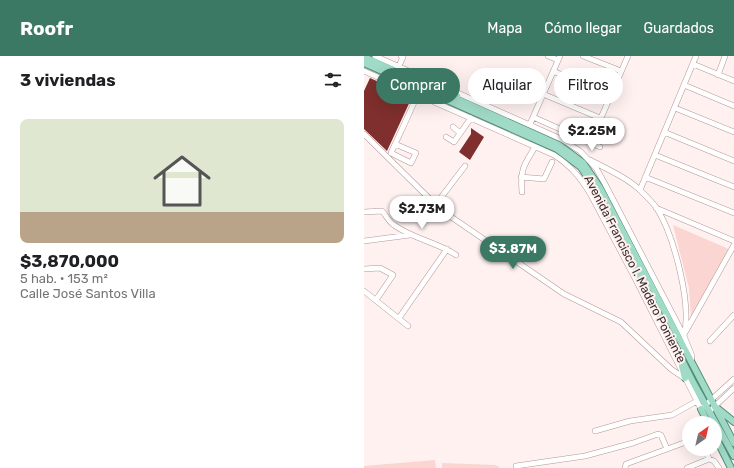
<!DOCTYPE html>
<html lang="es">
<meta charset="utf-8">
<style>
body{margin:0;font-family:Rubik,sans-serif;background:#f2f2f2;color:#202124;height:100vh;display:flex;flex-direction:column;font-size:15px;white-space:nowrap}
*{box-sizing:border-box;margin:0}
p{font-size:13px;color:#757577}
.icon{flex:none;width:22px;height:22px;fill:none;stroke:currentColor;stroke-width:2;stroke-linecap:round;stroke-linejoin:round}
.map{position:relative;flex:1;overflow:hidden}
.drawer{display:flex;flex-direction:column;background:#fff;width:364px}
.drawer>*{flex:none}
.hud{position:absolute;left:12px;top:12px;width:298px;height:36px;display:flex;gap:8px}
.needle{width:26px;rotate:34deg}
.fabs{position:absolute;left:318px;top:360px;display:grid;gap:8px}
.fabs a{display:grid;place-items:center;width:40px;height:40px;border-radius:50%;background:#fff;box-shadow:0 4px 16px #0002;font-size:20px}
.price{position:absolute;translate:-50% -34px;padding:0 9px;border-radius:14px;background:#fff;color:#222;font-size:13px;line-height:26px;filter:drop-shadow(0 1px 2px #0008)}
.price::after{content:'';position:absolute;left:50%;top:24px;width:12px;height:9px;margin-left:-6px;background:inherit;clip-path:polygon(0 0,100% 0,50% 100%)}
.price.current{background:#3c7964;color:#fff}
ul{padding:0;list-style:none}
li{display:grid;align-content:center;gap:8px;height:212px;padding:0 20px}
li+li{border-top:1px solid #e0e0e0}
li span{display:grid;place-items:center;height:124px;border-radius:8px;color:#555}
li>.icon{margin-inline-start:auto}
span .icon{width:72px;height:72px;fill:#fffc;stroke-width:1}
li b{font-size:17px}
h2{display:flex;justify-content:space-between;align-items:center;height:48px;padding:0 20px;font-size:17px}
.tag{padding:0 14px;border-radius:18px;background:#fff;box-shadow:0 4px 16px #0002;font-size:14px;line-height:36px}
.tag.current{background:#3c7964;color:#fff}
header{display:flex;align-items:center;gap:24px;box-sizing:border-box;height:56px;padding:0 20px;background:#3c7964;color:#fff}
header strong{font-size:19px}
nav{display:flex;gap:22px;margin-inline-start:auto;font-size:14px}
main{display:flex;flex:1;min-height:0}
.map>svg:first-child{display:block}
.green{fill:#fbd5d1}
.building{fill:#7f2f2d}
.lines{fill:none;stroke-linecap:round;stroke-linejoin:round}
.minor-casing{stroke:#b59795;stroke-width:6}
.major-casing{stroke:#538e79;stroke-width:8}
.minor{stroke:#fff;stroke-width:5}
.major{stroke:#a0dbc7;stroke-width:6}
.labels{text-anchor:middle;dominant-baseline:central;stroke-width:4;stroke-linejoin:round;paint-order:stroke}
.street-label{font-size:12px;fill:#392d2c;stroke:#fef1f0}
</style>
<header>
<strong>Roofr</strong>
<nav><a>Mapa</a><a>Cómo llegar</a><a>Guardados</a></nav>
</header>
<main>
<section class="drawer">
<h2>3 viviendas<svg class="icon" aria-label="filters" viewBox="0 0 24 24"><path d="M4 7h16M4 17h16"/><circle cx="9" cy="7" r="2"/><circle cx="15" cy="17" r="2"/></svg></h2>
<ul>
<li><span style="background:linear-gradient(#dfe7d0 75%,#b9a48a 0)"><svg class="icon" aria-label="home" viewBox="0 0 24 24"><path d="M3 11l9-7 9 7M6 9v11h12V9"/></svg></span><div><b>$3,870,000</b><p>5 hab. · 153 m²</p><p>Calle José Santos Villa</p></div></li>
</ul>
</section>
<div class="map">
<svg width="370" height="412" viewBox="0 0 370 412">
<rect width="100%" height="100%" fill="#fef1f0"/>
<!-- green -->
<path class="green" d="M309 169 367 194 327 262 325 232Z
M71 404 72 412H0V410Z
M78 407 132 409 136 412H78Z"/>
<!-- building -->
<path class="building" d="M6 22 48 41 23 95 0 73V35Z
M107 72 120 81 106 104 95 96 107 78Z"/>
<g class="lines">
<defs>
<path id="minor" d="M11 0 197 83 216 95 232 112 241 128 320 280 328 300 327 305
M184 0 194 4
M219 0 257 15
M329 8 370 25
M35 10 39 1 37 0
M0 15 190 99C207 110 217 122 227 139L273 226 337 353 370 323
M189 15 246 39
M354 19 361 0
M164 22 183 30
M320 29 370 50
M179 38 236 62
M311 52 370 76
M169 61 236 91
M166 68 196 0
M89 71 96 77
M300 76 370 105
M0 78 77 154 200 238 257 266 307 313 320 322
M82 81 90 86 107 62
M226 87 264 0
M31 88 52 97 47 107 27 97C36 77 46 57 54 37
M291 99 370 131
M226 104C243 113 264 122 278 136 283 141 288 146 292 151 310 179 328 248 320 280
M157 121 180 123 188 106
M281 121 370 157
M276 134 332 0
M158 136C156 113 160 109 171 91
M72 148 101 110
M292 152 370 185
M0 156 18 155C22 159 25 166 30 169 49 183 73 186 92 199
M0 185 46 179
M0 213 16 212 29 219 12 244
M0 235 44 270
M35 262 83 193
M322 275 370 189
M346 285 370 259
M348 353 370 332
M231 375 266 365 308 359 333 345
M341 393 345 403
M152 410 221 400 269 387 294 378 297 379 303 393
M261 412 262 408 325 385
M323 412 345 403 350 405 355 412"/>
<path id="major" d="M0 1 195 89 219 107 236 132 370 387
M0 7 193 93 217 111 232 134 330 328 370 400
M79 30 93 40
M318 310 321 322
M353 352 370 366
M337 353 344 367
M351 380 367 412"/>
</defs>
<!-- minor casing -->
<use href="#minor" class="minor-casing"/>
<!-- major casing -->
<use href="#major" class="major-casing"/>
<!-- minor -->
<use href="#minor" class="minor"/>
<!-- major -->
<use href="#major" class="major"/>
</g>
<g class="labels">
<!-- street labels -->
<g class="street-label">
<text transform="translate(271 213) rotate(63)">Avenida Francisco I. Madero Poniente</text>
</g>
</g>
</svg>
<div class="fabs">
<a><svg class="needle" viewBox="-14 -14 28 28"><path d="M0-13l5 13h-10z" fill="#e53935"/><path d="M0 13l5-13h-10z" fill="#757577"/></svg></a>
</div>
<b class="price" style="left:228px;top:96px">$2.25M</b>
<b class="price" style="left:58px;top:174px">$2.73M</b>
<b class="price current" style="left:149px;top:214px">$3.87M</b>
<div class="hud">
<a class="tag current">Comprar</a>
<a class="tag">Alquilar</a>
<a class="tag">Filtros</a>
</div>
</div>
</main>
